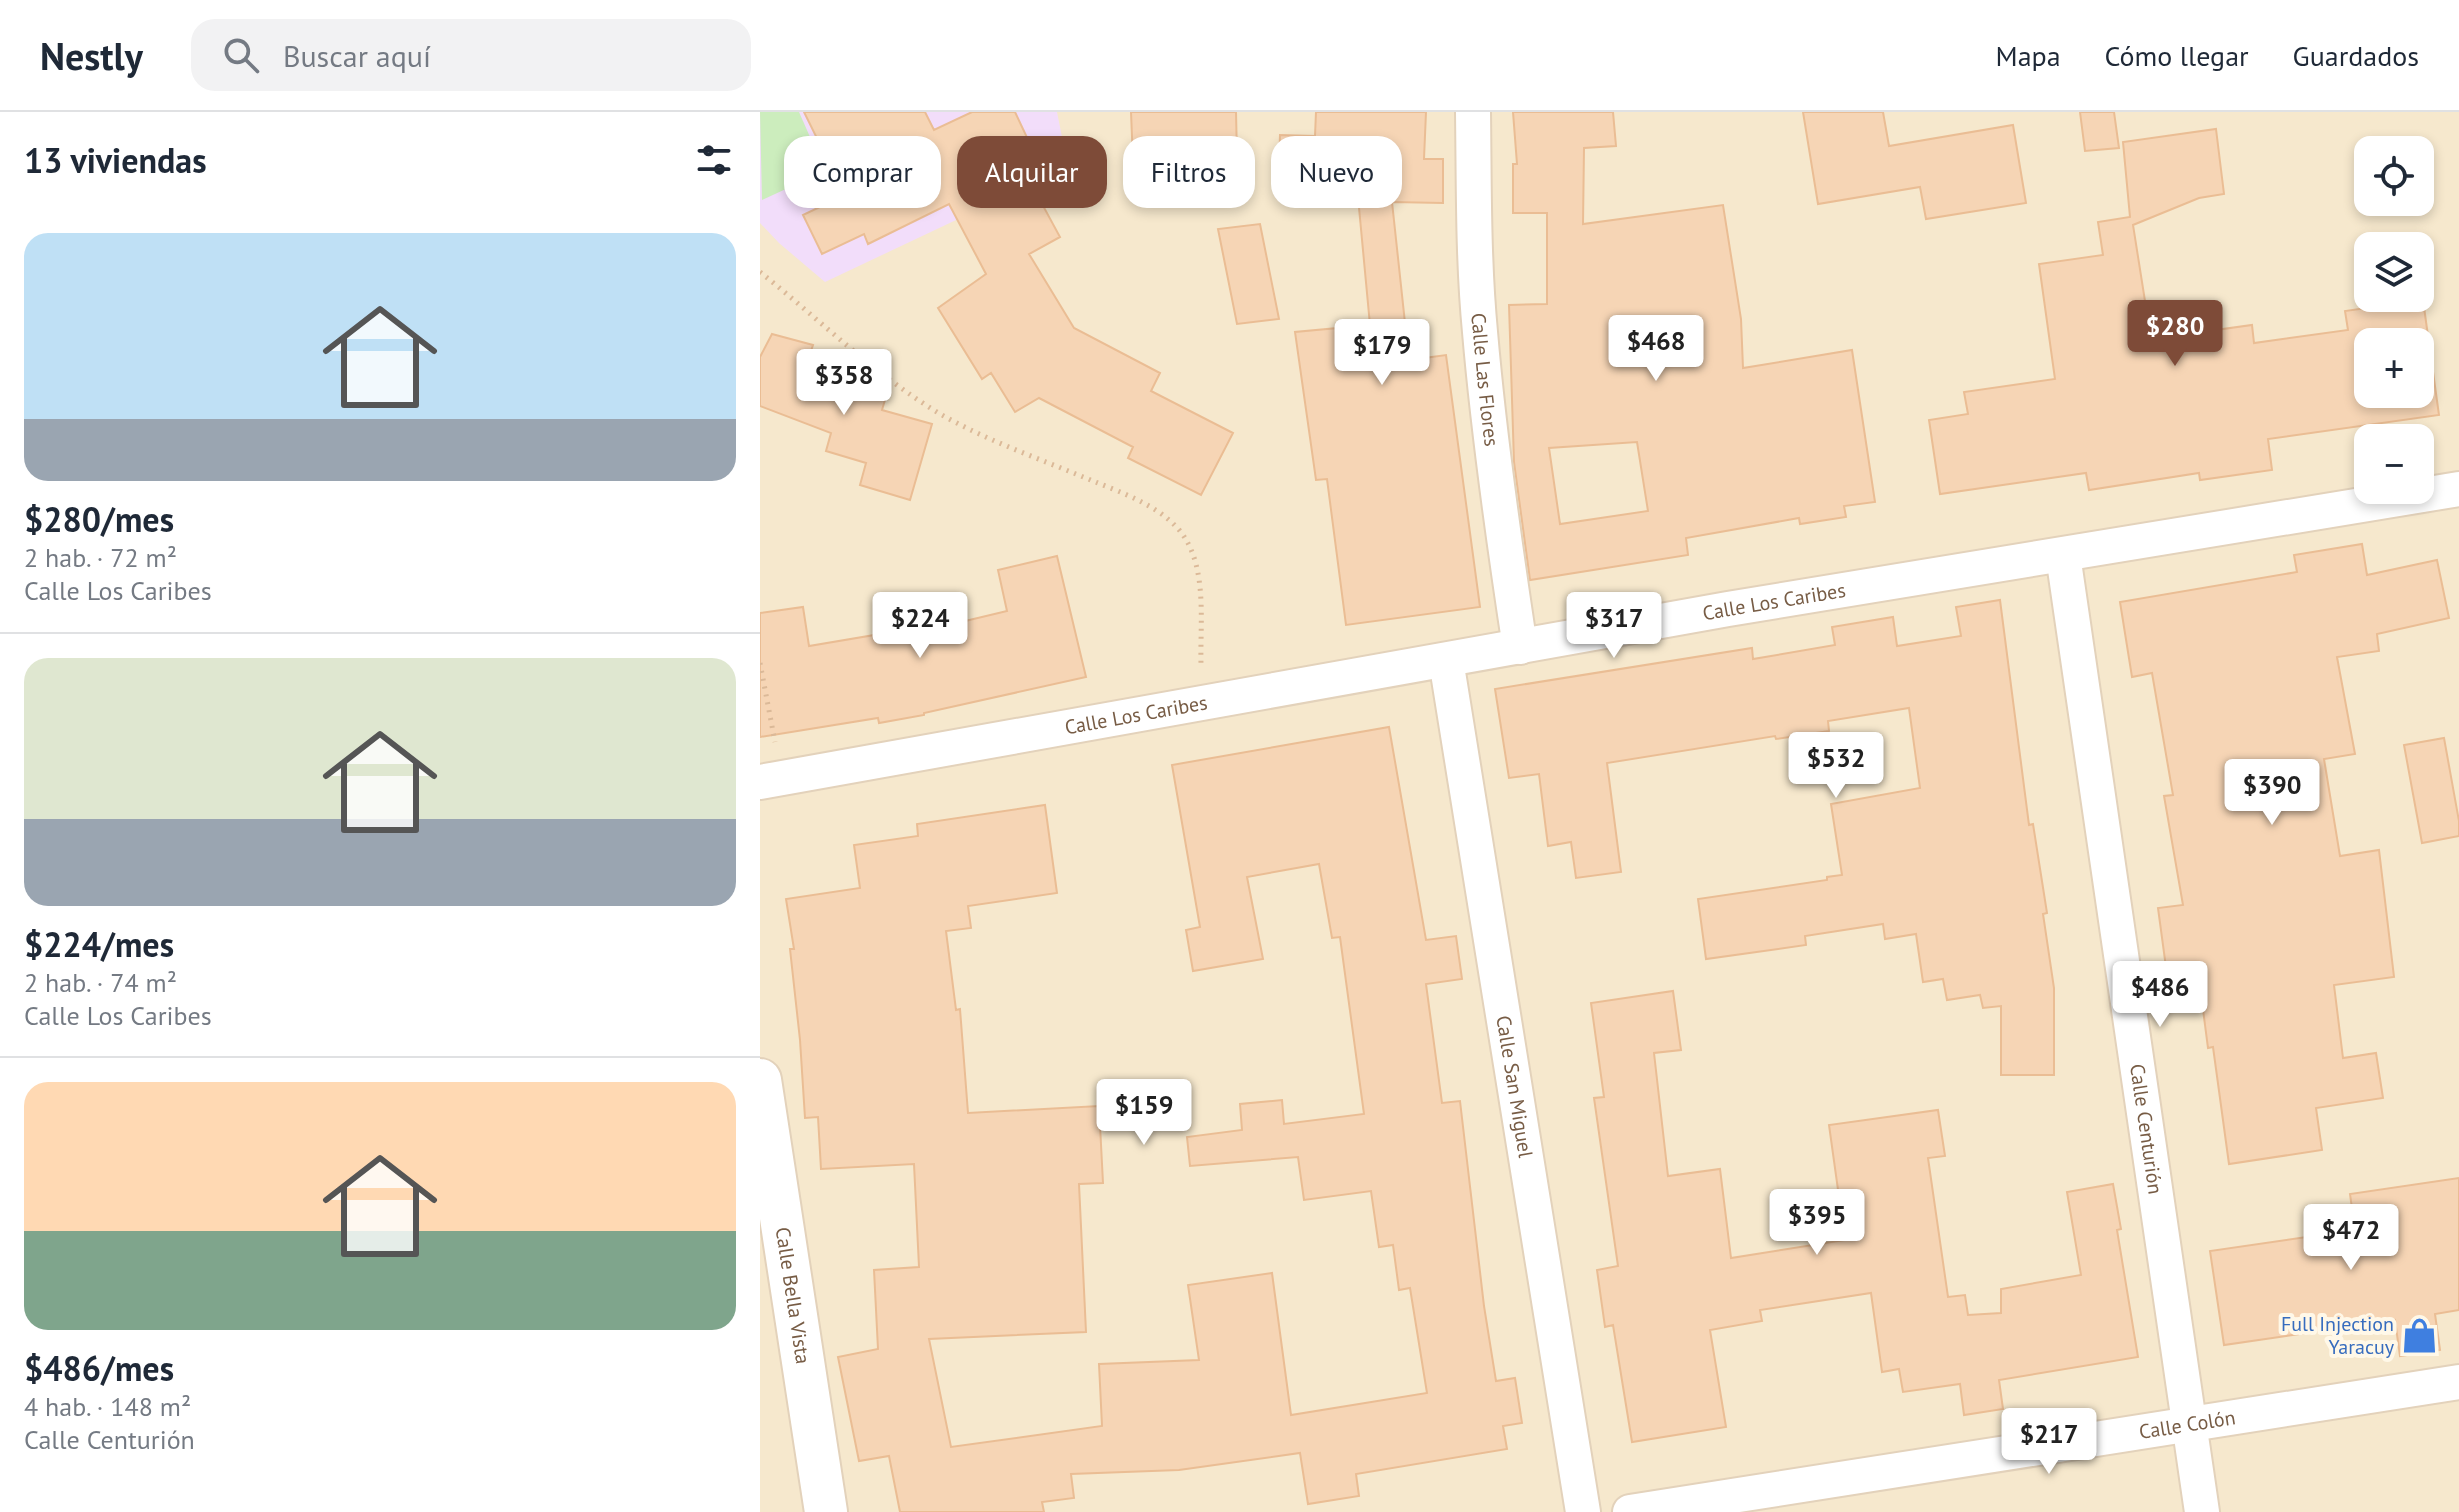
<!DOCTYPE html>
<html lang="es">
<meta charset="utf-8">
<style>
body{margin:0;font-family:"PT Sans",sans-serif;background:#f2f2f3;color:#1f2937;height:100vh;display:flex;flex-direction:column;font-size:30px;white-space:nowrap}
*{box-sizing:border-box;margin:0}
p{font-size:26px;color:#747a83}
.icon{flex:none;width:44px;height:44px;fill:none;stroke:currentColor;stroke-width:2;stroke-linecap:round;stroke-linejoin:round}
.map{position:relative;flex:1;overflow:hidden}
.sheet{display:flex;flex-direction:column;background:#fff;width:760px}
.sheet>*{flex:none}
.hud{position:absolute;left:24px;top:24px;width:760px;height:72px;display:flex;gap:16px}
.fabs{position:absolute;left:1594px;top:24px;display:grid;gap:16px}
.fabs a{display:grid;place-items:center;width:80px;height:80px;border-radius:16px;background:#fff;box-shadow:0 4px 12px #0003;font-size:40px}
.price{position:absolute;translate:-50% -68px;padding:0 18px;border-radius:8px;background:#fff;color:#222;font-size:26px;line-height:52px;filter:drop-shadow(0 2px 4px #0008)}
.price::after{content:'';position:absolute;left:50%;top:48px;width:24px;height:18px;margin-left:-12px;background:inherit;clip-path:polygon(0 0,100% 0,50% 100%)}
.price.current{background:#7e4b38;color:#fff}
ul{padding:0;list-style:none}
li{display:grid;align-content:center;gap:16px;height:424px;padding:0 24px}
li+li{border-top:2px solid #e0e1e3}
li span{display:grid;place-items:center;height:248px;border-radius:24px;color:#555}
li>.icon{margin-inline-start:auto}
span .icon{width:144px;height:144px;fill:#fffc;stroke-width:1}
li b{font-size:34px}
h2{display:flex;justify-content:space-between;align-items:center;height:96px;padding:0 24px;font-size:34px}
.pill{padding:0 28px;border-radius:24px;background:#fff;box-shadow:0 4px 12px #0003;font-size:28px;line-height:72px}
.pill.current{background:#7e4b38;color:#fff}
header{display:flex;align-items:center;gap:48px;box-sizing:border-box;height:112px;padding:0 40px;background:#fff;border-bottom:2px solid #e0e1e3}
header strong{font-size:38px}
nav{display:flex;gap:44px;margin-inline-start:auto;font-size:28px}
.search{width:560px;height:72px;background:#f2f2f3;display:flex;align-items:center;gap:20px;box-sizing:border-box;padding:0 28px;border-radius:24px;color:#747a83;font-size:30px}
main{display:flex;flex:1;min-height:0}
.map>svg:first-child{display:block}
.residential{fill:#f6e8cd;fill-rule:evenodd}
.education{fill:#f2ddfa}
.green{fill:#ccedbd}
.building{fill:#f6d5b5;stroke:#eabd94;stroke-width:2;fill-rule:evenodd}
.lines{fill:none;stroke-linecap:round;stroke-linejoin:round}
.minor-casing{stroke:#e3d2bb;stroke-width:38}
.tertiary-casing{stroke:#e3d2bb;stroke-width:46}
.path{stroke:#dbb998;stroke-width:5;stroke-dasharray:2 6;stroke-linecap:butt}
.minor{stroke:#fff;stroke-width:34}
.tertiary{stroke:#fff;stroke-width:42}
.labels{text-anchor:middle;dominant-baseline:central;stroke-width:8;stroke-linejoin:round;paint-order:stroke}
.street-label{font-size:20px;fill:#775c45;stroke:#fff8e8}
.shop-label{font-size:20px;fill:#366cbe;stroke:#fff8e8;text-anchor:end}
</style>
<header>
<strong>Nestly</strong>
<div class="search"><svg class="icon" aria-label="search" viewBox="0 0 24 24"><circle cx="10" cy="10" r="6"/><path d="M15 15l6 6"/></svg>Buscar aquí</div>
<nav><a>Mapa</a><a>Cómo llegar</a><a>Guardados</a></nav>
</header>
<main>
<section class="sheet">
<h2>13 viviendas<svg class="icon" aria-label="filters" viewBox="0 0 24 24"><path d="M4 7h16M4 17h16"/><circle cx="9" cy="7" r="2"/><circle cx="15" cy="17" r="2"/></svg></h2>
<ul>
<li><span style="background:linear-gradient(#bfe0f5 75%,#9aa5b1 0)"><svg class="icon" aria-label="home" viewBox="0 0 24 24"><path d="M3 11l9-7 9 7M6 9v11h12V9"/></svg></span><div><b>$280/mes</b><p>2 hab. · 72 m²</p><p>Calle Los Caribes</p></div></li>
<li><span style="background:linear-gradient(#dfe7d0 65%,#9aa5b1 0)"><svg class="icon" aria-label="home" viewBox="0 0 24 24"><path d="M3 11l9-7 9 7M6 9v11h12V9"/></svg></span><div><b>$224/mes</b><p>2 hab. · 74 m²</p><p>Calle Los Caribes</p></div></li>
<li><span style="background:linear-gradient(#ffd9b3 60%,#7fa58c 0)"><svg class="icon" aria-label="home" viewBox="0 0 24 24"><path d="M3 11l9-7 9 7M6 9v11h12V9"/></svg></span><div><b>$486/mes</b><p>4 hab. · 148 m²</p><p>Calle Centurión</p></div></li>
</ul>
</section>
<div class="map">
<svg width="1699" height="1400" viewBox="0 0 1699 1400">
<rect width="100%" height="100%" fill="#fef5e0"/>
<!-- residential -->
<path class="residential" d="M0 0H1699V1400H0ZM1608 38H1660V90H1608ZM1608 134H1660V186H1608ZM1608 230H1660V282H1608ZM1608 326H1660V378H1608Z"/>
<!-- education -->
<path class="education" d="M0 0H297L308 55 65 170 19 131 0 111Z"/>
<!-- green -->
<path class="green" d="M0 0H39L65 59 2 88Z"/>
<!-- building -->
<path class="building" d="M44 0H165L174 18 212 0H255L271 34 255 42 300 125 269 142 314 216 400 261 391 279 473 321 441 383 368 346 373 335 279 286 255 300 231 261 222 267 178 196 226 162 189 92 108 132 104 122 62 142 43 103 85 83Z
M371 0H476L477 45 373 49Z
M556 0H666L664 47H683V91L632 90 649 248 686 243 720 495 586 513 567 367 556 368 535 220 610 213 598 85 518 82 520 23 555 24Z
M753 0H853L856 34 824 36 823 112 963 93 981 207 983 256 1092 238 1115 390 1084 394 1086 405 1040 412 1039 406 926 426 928 443 770 468 754 350 749 193 787 192V101H753V52H757ZM877 330 888 399 800 412 789 336Z
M1043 0H1123L1129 34 1253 13 1266 91 1166 107 1160 75 1058 92Z
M1320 0H1354L1359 36 1325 39Z
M1456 17 1464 82 1439 86 1373 113 1391 227 1492 213 1494 231 1588 218 1585 199 1663 188 1679 303 1508 327 1512 358 1440 368 1439 361 1329 378 1326 361 1180 382 1169 308 1208 302 1204 280 1295 267 1279 152 1343 143 1338 110 1370 105 1363 30ZM1608 230H1660V282H1608Z
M500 112 519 207 477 212 458 117Z
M12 222 53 233 45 257 127 281 122 298 172 312 150 388 100 373 106 351 66 339 71 321 0 294V245Z
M1602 432 1607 463 1677 448 1689 506 1617 522 1619 539 1577 545 1595 642 1564 647 1580 744 1619 738 1634 865 1574 873 1583 946 1616 941 1623 986 1556 996 1562 1038 1469 1052 1453 935 1448 936 1438 859 1407 863 1398 796 1423 793 1404 684 1413 683 1392 561 1372 565 1360 490 1537 460 1534 443Z
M297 444 326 565 164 601V603L119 611 118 606 0 625V501L43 495 49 534 150 517 151 522 247 499 238 458Z
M1240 488 1269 713 1273 712 1287 801 1283 802 1294 876V963H1241V894L1223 896 1220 883 1187 888 1183 867 1163 870 1156 822 1125 827 1123 812 1045 824 1046 833 946 847 938 787 1067 768V765L1082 763 1071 692 1160 676 1149 596 1068 609 1069 619 1016 627 1015 624 847 651 861 760 816 766 811 730 788 734 779 662 749 666 735 577 992 536 993 547 1075 533 1072 515 1133 505 1137 534 1201 524 1196 495Z
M629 615 666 828 696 824 702 867 666 872 682 991 700 989 724 1194 736 1269 755 1266 762 1311 743 1314 747 1337 596 1362 599 1384 548 1392 540 1341 419 1358 311 1362 314 1386 282 1390 284 1400H140L129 1344 99 1349 78 1245 118 1237 114 1158 159 1155 154 1052 61 1057 58 1005 45 1006 40 928 30 837H34L26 787 100 776 94 733 158 724 157 712 285 693 297 781 208 794 211 816 186 819 196 898 200 897 208 1001 339 994 343 1071 319 1072 326 1220 169 1227 191 1335 342 1314 339 1252 439 1248 428 1173 512 1161 531 1303 667 1281 650 1176 639 1178 633 1133 619 1135 611 1079 544 1088 538 1045 430 1054 427 1025 482 1018 480 992 522 988 524 1012 604 1002 580 825 572 826 559 752 487 765 503 847 433 859 426 818 440 815 412 653Z
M1684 626 1699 709V724L1662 731 1644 633Z
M913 879 921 938 894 941 908 1064 960 1057 971 1146 1085 1128 1069 1013 1178 998 1185 1044 1168 1046 1188 1185 1205 1183 1208 1203 1241 1201V1177L1321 1163 1307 1080 1353 1072 1361 1117 1357 1118 1378 1245 1239 1268 1243 1297 1204 1303 1200 1272 1143 1280 1139 1257 1122 1260 1111 1181 1000 1198 1002 1209 950 1218 966 1315 872 1330 853 1213 845 1215 837 1158 858 1154 834 986 844 985 831 891Z
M1699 1066V1198L1675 1202 1680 1238 1640 1244 1635 1208 1464 1233 1450 1139 1595 1118 1590 1082Z"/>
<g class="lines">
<defs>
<g id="minor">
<path id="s1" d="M713 0C714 73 713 147 720 220 729 326 744 430 760 535"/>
<path id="s2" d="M1303 443 1442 1400"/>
<path id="s3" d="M686 548 823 1400"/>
<path id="s4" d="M0 670 968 497 1699 377"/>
<path id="s5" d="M870 1400 1699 1270"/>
</g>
<g id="tertiary">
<path id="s6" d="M0 968 66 1400"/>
</g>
</defs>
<!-- minor casing -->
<use href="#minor" class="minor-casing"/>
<!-- tertiary casing -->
<use href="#tertiary" class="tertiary-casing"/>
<!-- path -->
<path class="path" d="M0 160C60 208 116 264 182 303 230 330 283 348 333 369 365 382 406 396 425 426 447 461 440 512 441 552
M0 551 15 630"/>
<!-- minor -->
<use href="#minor" class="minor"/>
<!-- tertiary -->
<use href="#tertiary" class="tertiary"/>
</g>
<!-- icons -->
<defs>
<symbol id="shop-bare" viewBox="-9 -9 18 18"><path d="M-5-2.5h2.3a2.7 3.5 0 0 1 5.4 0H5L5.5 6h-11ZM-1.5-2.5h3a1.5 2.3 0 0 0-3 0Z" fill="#3f7fe0" stroke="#fff8e8" stroke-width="2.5" paint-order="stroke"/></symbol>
</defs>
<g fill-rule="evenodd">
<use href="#shop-bare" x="1634" y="1198" width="51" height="51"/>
</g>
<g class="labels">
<!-- street labels -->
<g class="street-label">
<text stroke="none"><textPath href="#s1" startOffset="268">Calle Las Flores</textPath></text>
<text stroke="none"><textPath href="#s4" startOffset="1030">Calle Los Caribes</textPath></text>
<text stroke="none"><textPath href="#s4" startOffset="382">Calle Los Caribes</textPath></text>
<text stroke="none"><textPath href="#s3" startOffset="432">Calle San Miguel</textPath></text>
<text stroke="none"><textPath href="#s2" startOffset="580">Calle Centurión</textPath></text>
<text stroke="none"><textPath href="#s6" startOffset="218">Calle Bella Vista</textPath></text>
<text stroke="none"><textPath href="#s5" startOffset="564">Calle Colón</textPath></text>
</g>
<!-- shop labels -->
<g class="shop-label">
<text x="1634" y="1212">Full Injection<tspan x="1634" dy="23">Yaracuy</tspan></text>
</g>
</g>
</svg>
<div class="fabs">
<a><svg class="icon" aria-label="locate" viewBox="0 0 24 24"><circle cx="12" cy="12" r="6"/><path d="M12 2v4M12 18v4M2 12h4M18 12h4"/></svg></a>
<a><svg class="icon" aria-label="layers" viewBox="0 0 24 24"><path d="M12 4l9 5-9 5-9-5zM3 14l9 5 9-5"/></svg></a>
<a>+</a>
<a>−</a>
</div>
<b class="price current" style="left:1415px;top:256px">$280</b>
<b class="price" style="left:896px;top:271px">$468</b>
<b class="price" style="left:622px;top:275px">$179</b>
<b class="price" style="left:84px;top:305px">$358</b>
<b class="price" style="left:160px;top:548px">$224</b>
<b class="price" style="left:854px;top:548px">$317</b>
<b class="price" style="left:1076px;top:688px">$532</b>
<b class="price" style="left:1512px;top:715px">$390</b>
<b class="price" style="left:1400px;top:917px">$486</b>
<b class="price" style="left:384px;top:1035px">$159</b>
<b class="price" style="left:1057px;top:1145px">$395</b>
<b class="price" style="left:1591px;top:1160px">$472</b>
<b class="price" style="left:1289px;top:1364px">$217</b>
<div class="hud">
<a class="pill">Comprar</a>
<a class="pill current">Alquilar</a>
<a class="pill">Filtros</a>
<a class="pill">Nuevo</a>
</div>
</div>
</main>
